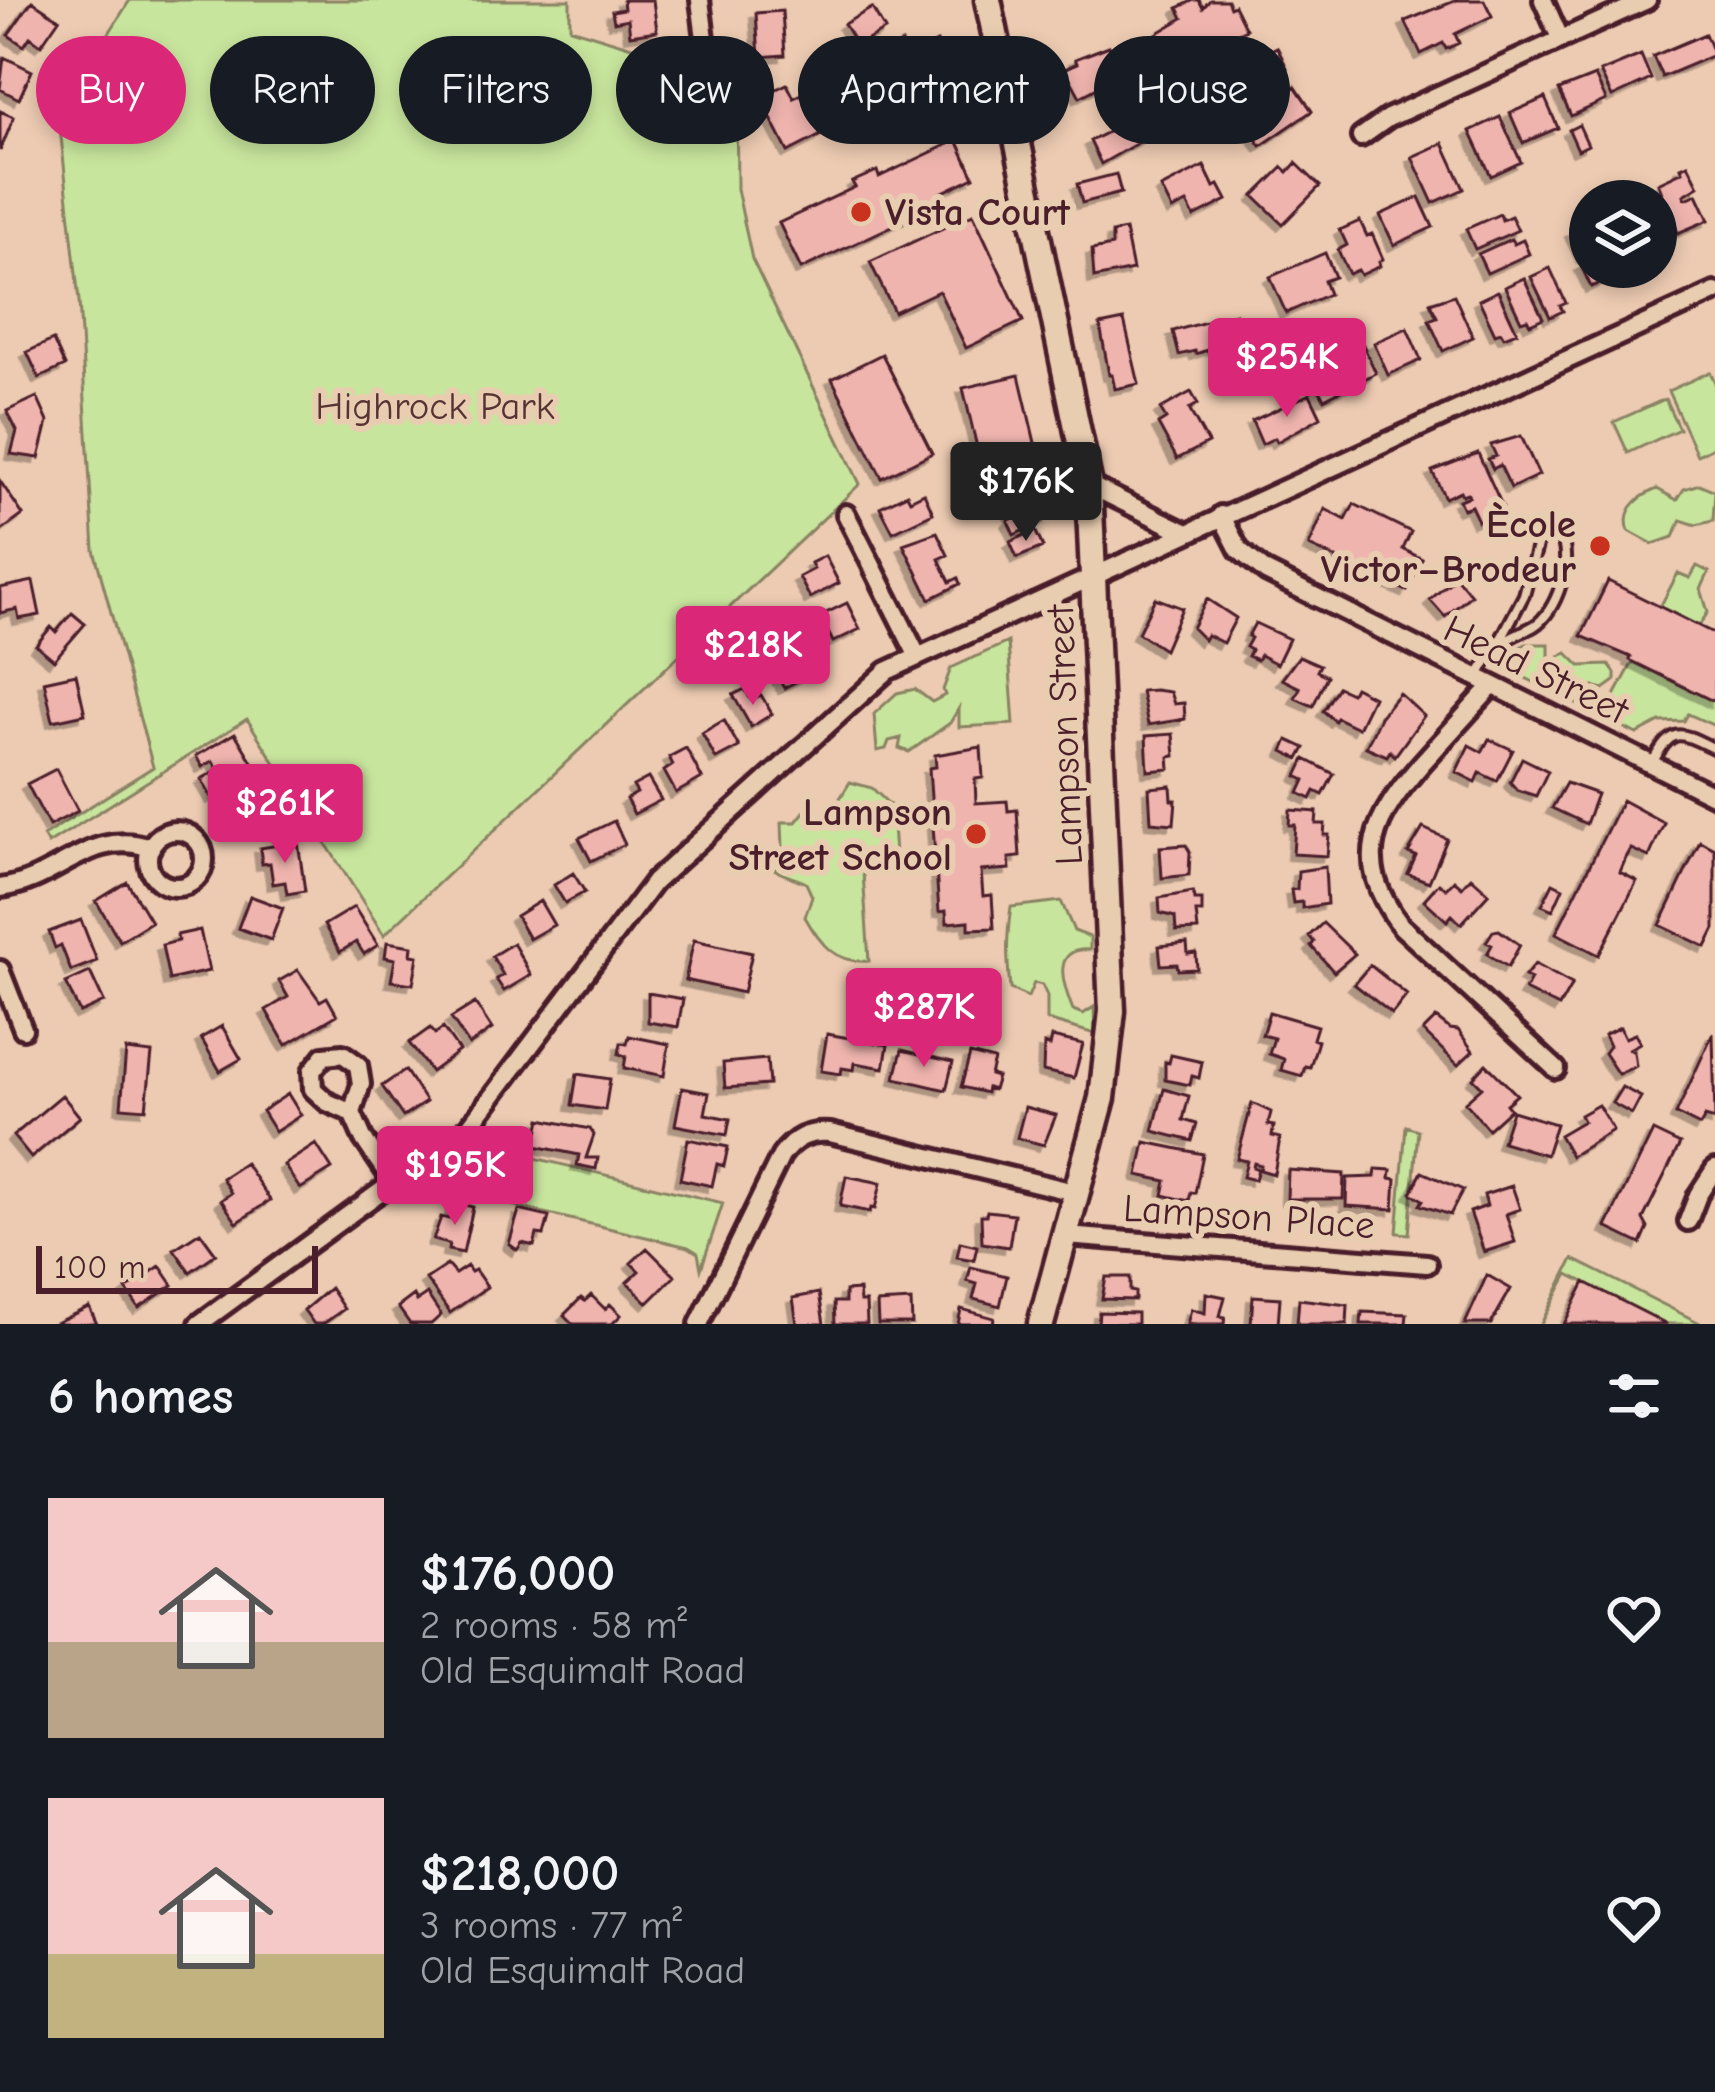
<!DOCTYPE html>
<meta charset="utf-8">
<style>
body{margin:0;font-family:"Comic Neue",sans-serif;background:#242831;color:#f1f3f6;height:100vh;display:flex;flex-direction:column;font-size:45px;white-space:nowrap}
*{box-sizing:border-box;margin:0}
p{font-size:39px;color:#9ea1a6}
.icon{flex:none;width:66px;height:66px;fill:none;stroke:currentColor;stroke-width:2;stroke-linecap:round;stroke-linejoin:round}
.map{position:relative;height:1324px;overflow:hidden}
.sheet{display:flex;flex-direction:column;background:#171b24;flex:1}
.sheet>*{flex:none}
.guide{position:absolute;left:36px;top:36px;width:1644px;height:108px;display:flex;gap:24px}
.fabs{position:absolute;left:1569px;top:180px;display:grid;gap:24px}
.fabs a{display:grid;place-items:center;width:108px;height:108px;border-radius:50%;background:#171b24;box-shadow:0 6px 18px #0003;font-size:60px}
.scale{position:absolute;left:36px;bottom:30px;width:282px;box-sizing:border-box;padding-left:12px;border:6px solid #4a1f2b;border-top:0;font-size:33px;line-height:42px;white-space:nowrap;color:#4a1f2b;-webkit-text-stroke:9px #e9cdb0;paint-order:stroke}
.price{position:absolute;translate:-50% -102px;padding:0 27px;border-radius:12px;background:#db2777;color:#fff;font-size:39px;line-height:78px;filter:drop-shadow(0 3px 6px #0008)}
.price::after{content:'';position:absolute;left:50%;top:72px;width:36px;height:27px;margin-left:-18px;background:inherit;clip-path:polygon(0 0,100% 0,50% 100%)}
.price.on{background:#222;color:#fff}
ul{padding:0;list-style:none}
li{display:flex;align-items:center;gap:36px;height:300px;padding:0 48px}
li span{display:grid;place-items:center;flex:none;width:336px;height:240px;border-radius:0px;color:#555}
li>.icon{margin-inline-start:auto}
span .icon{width:144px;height:144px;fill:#fffc;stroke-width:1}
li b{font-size:51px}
h2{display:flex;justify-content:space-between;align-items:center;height:144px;padding:0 48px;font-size:51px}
.chip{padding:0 42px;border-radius:54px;background:#171b24;box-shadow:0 6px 18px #0003;font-size:42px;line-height:108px}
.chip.on{background:#db2777;color:#fff}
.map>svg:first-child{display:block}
.green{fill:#c8e59d;stroke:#898264;stroke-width:3}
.building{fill:#efb4ae;stroke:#4a1f2b;stroke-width:3;filter:url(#shadow)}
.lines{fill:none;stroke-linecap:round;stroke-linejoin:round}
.lane-casing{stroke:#4a1f2b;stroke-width:16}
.street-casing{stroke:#4a1f2b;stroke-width:26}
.secondary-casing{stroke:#4a1f2b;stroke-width:33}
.lane{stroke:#e9cdb0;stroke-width:8}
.street{stroke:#e9cdb0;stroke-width:16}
.secondary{stroke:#e9cdb0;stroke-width:24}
.poi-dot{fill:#c8321e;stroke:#e9cdb0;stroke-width:4.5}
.labels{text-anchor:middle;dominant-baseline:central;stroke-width:12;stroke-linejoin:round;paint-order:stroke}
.poi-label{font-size:39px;font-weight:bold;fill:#4a1f2b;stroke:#e9cdb0;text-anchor:end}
.park-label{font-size:39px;fill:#573336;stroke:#e9cdb0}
.street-label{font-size:39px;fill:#4a1f2b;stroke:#e9cdb0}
</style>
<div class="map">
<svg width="1715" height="1324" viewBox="0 0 1715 1324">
<defs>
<filter id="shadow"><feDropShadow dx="-5.5" dy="5.5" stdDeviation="0" flood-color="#0004"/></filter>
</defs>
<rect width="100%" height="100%" fill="#edcbb2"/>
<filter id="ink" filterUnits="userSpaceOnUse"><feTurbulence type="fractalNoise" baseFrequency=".00833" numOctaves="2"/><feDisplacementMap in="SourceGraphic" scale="24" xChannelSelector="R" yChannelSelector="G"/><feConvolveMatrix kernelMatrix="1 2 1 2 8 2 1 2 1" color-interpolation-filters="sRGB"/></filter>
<g filter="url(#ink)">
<!-- green -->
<path class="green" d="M130 0H570V28L635 48 682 52 736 93 737 189 752 259 860 484 384 935 247 719 48 844 43 836 153 767 94 550 79 301 60 128 87 68Z
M1710 372 1715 382V446L1697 455 1668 391Z
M1665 399 1679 429 1628 453 1614 422Z
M1699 484 1715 491 1713 521 1696 525 1681 520 1673 537 1653 544 1629 531C1621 509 1640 496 1657 489L1677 500 1684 489Z
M1697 566 1709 572 1701 589 1708 612 1699 626 1660 607 1678 573 1690 578Z
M1008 642 1014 724 959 727V708L950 723 909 752 899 748 901 738 889 741 886 749 877 751 874 714 897 693 915 689 932 702 945 695 943 690 951 668Z
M1526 644H1549V681L1544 687 1505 668 1509 653Z
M1567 653 1580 666 1609 665 1615 673V681L1604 689 1579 683 1559 666V656Z
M1633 662 1715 702V726L1688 714 1684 721 1660 722 1637 734 1553 692V676L1611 703Z
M850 782 872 788 892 807 895 855 862 858 869 961C836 964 820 944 805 917L812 896 806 883C791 875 773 876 768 858L783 849 782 822H796L804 812 813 817 831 813Z
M1061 901 1074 931 1090 937V950C1050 947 1063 985 1073 1010L1083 1014 1094 1007 1095 1034 1047 1020V996L1042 985 1034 983 1028 997 1010 989C1007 956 1006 941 1011 907Z
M1406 1126 1418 1130 1409 1234 1397 1233Z
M489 1147 723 1203 701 1269 698 1253 688 1247 494 1201 444 1180Z
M1573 1259 1702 1324H1667L1568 1274 1541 1324Z"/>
<!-- building -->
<path class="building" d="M623 0H653L657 31 630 35 628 19 614 22 612 11 624 9Z
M1194 0H1199L1203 8 1210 0H1227L1230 7 1234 5 1246 29 1222 41 1219 35 1177 56 1174 50 1150 62 1141 43 1183 18 1178 8Z
M1457 0H1484L1492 16 1455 34 1459 43 1446 49 1443 43 1421 54 1405 21Z
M32 1 59 19 41 45 30 37 24 46 8 35Z
M872 8 885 30 857 46 844 24Z
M782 11 785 55 759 57 756 13Z
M1705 34 1714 55 1662 77 1653 56Z
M937 42 951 70 926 83 937 105 877 135 861 102 816 125 821 135 788 152 760 97 787 84 794 98 902 43 910 56Z
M1109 46 1118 64 1111 68 1116 78 1080 97 1065 69 1077 63 1075 59Z
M1277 47 1287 68 1282 71 1288 86 1250 106V112L1236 119 1216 77Z
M1641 55 1651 79 1612 97 1600 72Z
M4 57 32 71 19 99 0 89Z
M1595 76 1606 100 1571 116 1559 90Z
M1295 86 1312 111 1261 146 1244 122Z
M1545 98 1558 128 1523 143 1510 113Z
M0 111 14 117 0 151Z
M1500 117 1521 162 1491 176 1470 131Z
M1130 121 1134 128 1141 124 1148 137 1101 164 1090 141Z
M1579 125 1588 145 1578 150 1569 130Z
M957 140 974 177 939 194 943 202 801 269 779 223 855 187 852 182 877 171 879 177Z
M1443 143 1464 189 1433 203 1412 157Z
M1296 163 1320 186 1283 224 1254 196 1283 167 1288 172Z
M1688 164 1699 186 1684 195 1686 199 1697 194 1709 220 1678 233 1658 183 1683 171 1681 167Z
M1204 166 1214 187 1219 185 1227 200 1194 217 1187 203 1172 210 1161 188Z
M1116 174 1121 193 1082 203 1077 184Z
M1419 197 1433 227 1394 245 1380 215Z
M973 214 1023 321 966 348 939 291 894 312 870 262Z
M1500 214 1502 220 1511 216 1518 230 1475 249 1466 229Z
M1360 221 1367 236 1372 234 1383 259 1379 262 1380 266 1361 275 1358 270 1349 274 1338 250 1347 245 1340 230Z
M1590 223V255L1583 258 1571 232Z
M1125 230 1133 270 1094 278 1092 250 1112 246V233Z
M1511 239 1514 244 1523 240 1529 254 1487 273 1478 254Z
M1325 253 1335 277 1324 281 1329 294 1286 313 1270 277Z
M1590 261V267H1626L1628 270 1591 287 1581 266Z
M1550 268 1566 303 1560 306 1563 311 1550 317 1531 277Z
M1524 278 1543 318 1530 324 1527 319 1521 321 1505 287Z
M1498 291 1517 332 1504 337 1501 332 1495 334 1479 300Z
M1454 295 1473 337 1443 351 1429 320 1437 317 1430 303Z
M1235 314 1241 338 1196 354 1195 351 1179 355 1173 331Z
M1124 320 1139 384 1115 389 1112 375H1109L1100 325Z
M1407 328 1421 360 1388 375 1374 343Z
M53 340 65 366 39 378 27 352Z
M1363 345 1376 373 1324 399 1311 373Z
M882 354 932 453 882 478 832 379Z
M1019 375 1040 464 984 477 963 388Z
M1191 392 1198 404 1189 409 1208 443 1177 459 1158 424 1166 419 1160 409Z
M1310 394 1321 417 1277 442 1275 438 1262 444 1252 421Z
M37 397 48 422 39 458 11 454 17 431 7 411Z
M1521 436 1539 475 1511 488 1500 465 1493 469 1488 459 1496 456 1491 445Z
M1478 453 1504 510 1478 521 1471 506 1463 509 1459 500 1469 496 1467 493 1462 495 1460 491 1445 498 1432 471Z
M0 481 23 515 0 532Z
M1035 491 1048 518 1014 535 1008 521 1013 518 1006 505Z
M924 493 933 513 893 532 880 507 907 494 910 500Z
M1354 504 1411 532 1403 549 1422 559 1407 591 1309 546 1325 509 1346 520Z
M1035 530 1043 547 1017 558 1010 542Z
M937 532 948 555 939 559 950 582 958 578 960 584 930 599 903 544Z
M825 556 839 583 810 598 799 577 814 569 811 563Z
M1456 577 1471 595 1445 617 1430 600Z
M33 581 40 615 19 619 17 609 0 613V588Z
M1608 581 1715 634V702L1630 660 1631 657 1581 636Z
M1155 598 1182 608 1164 650 1138 633Z
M1207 599 1236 618 1223 643 1207 635 1204 640 1192 628Z
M847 603 860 629 833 642 820 616Z
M72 613 85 624 54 660 36 645 51 627 56 632Z
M1255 623 1289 639 1277 664 1260 655 1257 660 1248 656 1251 650 1246 647 1251 638 1248 636Z
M801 648 814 672 784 688 771 665Z
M1299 656 1320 665 1317 671 1327 676 1313 706 1295 698 1300 688 1282 679Z
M76 674 85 714 53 721 44 681Z
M1338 687 1351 693 1354 687 1373 697 1358 728 1337 718 1335 721 1323 711Z
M745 689 751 700 761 695 772 714 751 727 733 695Z
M1155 690 1170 692 1174 704 1184 703 1185 719 1148 725 1141 691Z
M1399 693 1424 716 1395 756 1390 751 1387 756 1366 747 1380 717Z
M724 720 739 747 716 759 702 733Z
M235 733 258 772 212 798 201 779 218 770 213 761 202 767 196 756Z
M1173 734 1175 756 1169 757 1170 769 1148 771 1146 736Z
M1489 739 1513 750 1497 781 1480 773 1476 782 1456 772 1469 745 1482 752Z
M1288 740 1305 748 1299 759 1283 751Z
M981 747 983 778 975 779 976 803 1007 801 1008 811 1017 810 1020 857 1009 858 1010 869 981 871 983 896 992 895 994 928 969 929V921L947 923 946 911 939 912 929 768 936 767 935 755Z
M686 748 702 778 676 793 664 771 673 765 669 757Z
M1522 758 1548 771 1536 796 1517 790 1510 782Z
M1305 759 1334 774 1323 795 1315 791 1311 799 1299 793 1305 780 1297 776Z
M56 769 78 811 49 826 27 784Z
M648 778 661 800 634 814 626 799 637 793 633 786Z
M261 780 281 812 248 832 239 818 246 813 236 796Z
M1566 783 1597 794 1586 824 1552 808Z
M1171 786 1172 800H1176L1174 824 1151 822 1149 788Z
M1622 800 1664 823 1649 857 1631 849 1626 858 1620 872 1637 881 1599 955 1556 933Z
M1290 810 1317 812 1316 824H1325L1324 835H1329L1327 856 1293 854 1295 825H1289Z
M614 821 625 844 591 861 579 838Z
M1423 828 1447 839 1429 882 1408 874 1416 856 1408 853Z
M1700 841 1715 849V929L1706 947 1660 925Z
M298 842 305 891 287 894 285 882 273 884 270 863 262 864 260 848Z
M1186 845 1190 852 1189 875 1162 878 1160 847Z
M1325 867 1327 904 1302 908V902L1293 903 1291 890 1297 889 1298 871Z
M573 873 585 892 565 903 554 885Z
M1471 877 1489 893 1461 924 1452 915 1447 921 1424 900 1439 883 1446 889 1454 880 1462 887Z
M127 882 151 922 120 941 96 901Z
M1553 883 1563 888 1553 910 1542 905Z
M1193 892 1194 900H1202V912H1196L1198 930 1176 931 1175 917 1160 913 1159 898Z
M250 896 283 908 271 940 238 928Z
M540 901 554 925 529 939 516 916Z
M354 907 378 945 364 954 356 942 340 952 324 925Z
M81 920 97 961 71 971 61 945 55 948 49 932Z
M1323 923 1355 954 1334 972 1311 946 1314 942 1309 936Z
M200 930 209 971 169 980 162 945 178 941 177 935Z
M1499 930 1520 945 1508 967 1487 954 1492 945 1486 942 1493 931Z
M694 940 752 953 743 993 685 980Z
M387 942 412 946 411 955 418 956 413 984 391 981 395 959 385 957Z
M513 943 531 975 504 991 496 979 503 975 492 956Z
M1187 943 1188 954 1196 953 1197 969 1178 970 1177 964 1161 965 1159 946Z
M1535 964 1572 984 1559 1007 1525 990 1531 979 1525 976Z
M1370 965 1407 995 1392 1014 1354 984Z
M298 970 320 1001 327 997 337 1015 286 1045 266 1010 288 997 279 981Z
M90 972 104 1002 80 1013 66 983Z
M648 993 683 999 678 1027 648 1022Z
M475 1003 492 1029 469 1045 451 1018Z
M1269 1012 1317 1026 1313 1039 1318 1041 1310 1067 1305 1066 1302 1076 1281 1070 1284 1059 1269 1054 1274 1038 1262 1035Z
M1436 1018 1450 1029 1458 1030 1473 1051 1458 1065 1423 1031Z
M222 1026 241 1059 220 1071 201 1038Z
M1620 1027 1625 1038 1635 1034 1640 1043 1629 1049 1634 1052 1636 1066 1618 1074 1604 1053 1609 1046 1604 1035Z
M430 1028 435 1034 443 1028 459 1051 431 1072 409 1043Z
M1713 1033 1715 1120 1705 1117 1700 1126 1676 1114Z
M827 1034 888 1045 884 1068 855 1063 854 1070 842 1068 841 1074 821 1071Z
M629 1036 669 1044 664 1076 624 1068 626 1056 619 1054 621 1043 627 1044Z
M1052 1037 1083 1044 1074 1078 1043 1071 1044 1044 1050 1046Z
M126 1050 152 1053 146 1109 121 1107Z
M902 1050 953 1062 946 1090 895 1078Z
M970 1054 994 1060 990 1075 997 1077 993 1090 987 1088 986 1093 961 1087Z
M1171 1055 1202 1062 1199 1078 1192 1076 1190 1085 1165 1080V1062L1169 1063Z
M767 1059 769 1085 725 1088 723 1063Z
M1486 1064 1517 1095 1506 1104 1510 1109 1488 1129 1465 1102 1482 1087 1473 1078Z
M405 1070 426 1102 403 1117 382 1086Z
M577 1074 610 1079 605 1110 572 1105Z
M1622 1087 1641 1097 1632 1114 1612 1103Z
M682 1088 709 1093 705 1114 730 1119 727 1135 675 1125Z
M1164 1089 1189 1096 1183 1120 1197 1124 1192 1141 1153 1131Z
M288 1094 301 1115 275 1132 262 1111Z
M62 1095 80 1117 31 1158 13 1136Z
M1252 1103 1271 1112 1268 1125 1274 1126 1272 1136 1280 1138 1274 1174 1260 1170 1261 1165 1254 1163 1253 1167 1258 1169 1255 1180 1243 1177 1247 1161 1237 1159Z
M1598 1105 1613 1130 1571 1156 1559 1135 1583 1121 1580 1115Z
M1025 1107 1056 1115 1044 1145 1017 1138Z
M1512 1111 1556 1124 1546 1155 1502 1142Z
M541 1119 590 1129 594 1135 586 1158H598L596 1169 577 1165 579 1155 535 1146Z
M1653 1131 1680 1144 1643 1219 1648 1228 1641 1244 1606 1227Z
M688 1139 728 1147 724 1166 717 1164 712 1186 680 1179Z
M1145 1142 1203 1154 1195 1193 1191 1192 1189 1201 1163 1195 1166 1181 1138 1175Z
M316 1144 332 1169 300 1189 284 1165Z
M245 1163 270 1200 237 1223 221 1200 231 1193 222 1178Z
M1376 1169 1391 1170 1390 1178 1396 1179 1394 1209 1346 1206 1347 1178 1375 1177Z
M1288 1170 1344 1174 1343 1199H1287Z
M1422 1172 1463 1190 1450 1215 1420 1205 1423 1200 1411 1193Z
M846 1176 881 1183 875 1209 871 1208 870 1212 840 1206Z
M1512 1186 1520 1209 1506 1214 1515 1242 1484 1252 1470 1212 1487 1206 1484 1195Z
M453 1202 473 1207 463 1253 448 1250 449 1244 433 1240 441 1217 449 1219Z
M519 1210 549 1217 544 1235 537 1234 534 1246 522 1243 517 1250 509 1244Z
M987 1211 1014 1214 1009 1247 982 1243 981 1215H986Z
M200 1232 216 1254 190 1272 174 1249Z
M960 1242 977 1246 974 1260 957 1257Z
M647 1248 675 1276 648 1303 627 1282 639 1271 631 1263Z
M447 1265 455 1274 467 1266 471 1272 475 1270 487 1287 450 1313 426 1279Z
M160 1266 173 1285 139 1308 126 1289Z
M971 1267 1007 1276 1000 1306 973 1299 977 1284 967 1281Z
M1487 1275 1511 1289 1491 1324H1465Z
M1106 1277H1130V1291L1135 1292V1300L1102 1299Z
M1585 1282 1596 1288 1667 1324H1564Z
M330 1288 344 1309 323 1324H314L304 1310Z
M859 1290 860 1302H866L867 1324H835L834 1302H845V1291Z
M819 1293 824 1324H797L793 1298Z
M1206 1293 1225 1297 1220 1316 1225 1317 1224 1324H1187L1191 1309 1205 1313Z
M427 1294 441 1315 431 1324H410L398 1307 414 1295 417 1301Z
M591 1295 605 1309 610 1304 621 1315 612 1324H573L564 1315 581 1298 585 1301Z
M1253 1296 1280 1298 1278 1324H1251Z
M1299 1299 1348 1305 1347 1324H1297Z
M911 1301 912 1324H878L877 1303Z
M89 1307 97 1324H53Z
M961 1309 994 1318 993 1324H958Z
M1099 1312 1137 1313V1324H1098Z
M1362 1312 1407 1314 1406 1324H1361Z"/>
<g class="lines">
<defs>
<path id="lane" d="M1477 677C1484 666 1490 653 1500 645 1510 635 1522 633 1534 626 1557 612 1573 561 1561 538L1550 535 1539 538 1524 595 1496 648
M1652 763C1673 726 1678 731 1715 749"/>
<path id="street" d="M700 0 708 62
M1543 0 1560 38
M1361 137 1388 118 1647 0
M1089 485 1185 532
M846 514 917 655
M1221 515 1239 550 1266 572 1715 796
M1492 686C1469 711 1446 737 1423 762 1373 819 1351 860 1401 926L1556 1069
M148 859a28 28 0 1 1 56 0a28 28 0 1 1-56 0Z
M0 888C59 881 89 827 151 848
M0 970 23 1029
M352 1113 327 1102 313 1089 312 1071 324 1056 343 1054 358 1065 361 1084 352 1113 363 1138 395 1185
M1688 1221 1698 1195 1715 1169
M1066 1236 1427 1264
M199 1324 469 1127 654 882 887 671 1715 292
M699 1324 781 1156C794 1138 808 1131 830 1133L1078 1193"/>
<path id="secondary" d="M988 0 1089 485 1112 1011 1102 1098 1041 1324"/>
</defs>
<!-- lane casing -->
<use href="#lane" class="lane-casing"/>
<!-- street casing -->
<use href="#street" class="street-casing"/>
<!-- secondary casing -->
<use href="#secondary" class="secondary-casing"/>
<!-- lane -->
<use href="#lane" class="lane"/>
<!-- street -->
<use href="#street" class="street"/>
<!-- secondary -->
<use href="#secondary" class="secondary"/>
</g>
</g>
<!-- markers -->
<g class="poi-dot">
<circle cx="861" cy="212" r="12"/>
<circle cx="1600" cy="546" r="12"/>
<circle cx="976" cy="834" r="12"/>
</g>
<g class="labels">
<!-- poi labels -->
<g class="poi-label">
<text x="885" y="212" text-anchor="start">Vista Court</text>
<text x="1576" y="524">Ècole<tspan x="1576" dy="45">Victor–Brodeur</tspan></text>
<text x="952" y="812">Lampson<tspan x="952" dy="45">Street School</tspan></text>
</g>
<!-- park labels -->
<g class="park-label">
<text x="435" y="406">Highrock Park</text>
</g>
<!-- street labels -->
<g class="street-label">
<text transform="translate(1536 670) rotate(26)">Head Street</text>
<text transform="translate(1065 735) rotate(-92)">Lampson Street</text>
<text transform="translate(1249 1217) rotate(4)">Lampson Place</text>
</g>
</g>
</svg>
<div class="fabs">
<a><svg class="icon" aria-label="layers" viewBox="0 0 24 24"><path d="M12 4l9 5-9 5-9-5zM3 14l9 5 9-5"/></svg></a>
</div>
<div class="scale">100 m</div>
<b class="price" style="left:1287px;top:420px">$254K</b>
<b class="price on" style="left:1026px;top:544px">$176K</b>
<b class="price" style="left:753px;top:708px">$218K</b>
<b class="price" style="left:285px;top:866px">$261K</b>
<b class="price" style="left:924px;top:1070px">$287K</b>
<b class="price" style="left:455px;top:1228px">$195K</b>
<div class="guide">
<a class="chip on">Buy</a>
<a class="chip">Rent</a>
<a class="chip">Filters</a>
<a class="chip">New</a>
<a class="chip">Apartment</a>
<a class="chip">House</a>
</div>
</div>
<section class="sheet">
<h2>6 homes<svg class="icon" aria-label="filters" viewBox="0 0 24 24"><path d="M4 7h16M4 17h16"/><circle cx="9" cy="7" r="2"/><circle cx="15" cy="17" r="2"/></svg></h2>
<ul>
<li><span style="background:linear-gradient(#f6c9c9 60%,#b9a48a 0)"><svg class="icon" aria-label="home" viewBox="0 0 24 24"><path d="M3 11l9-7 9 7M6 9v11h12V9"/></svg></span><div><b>$176,000</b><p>2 rooms · 58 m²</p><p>Old Esquimalt Road</p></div><svg class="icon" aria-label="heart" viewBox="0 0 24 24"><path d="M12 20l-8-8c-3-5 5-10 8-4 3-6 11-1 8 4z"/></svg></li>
<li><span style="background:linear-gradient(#f6c9c9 65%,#c2b280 0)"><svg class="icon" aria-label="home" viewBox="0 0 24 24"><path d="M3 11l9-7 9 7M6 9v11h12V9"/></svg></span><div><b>$218,000</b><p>3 rooms · 77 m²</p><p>Old Esquimalt Road</p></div><svg class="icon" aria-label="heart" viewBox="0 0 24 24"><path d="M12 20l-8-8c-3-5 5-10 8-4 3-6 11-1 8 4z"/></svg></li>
</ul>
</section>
